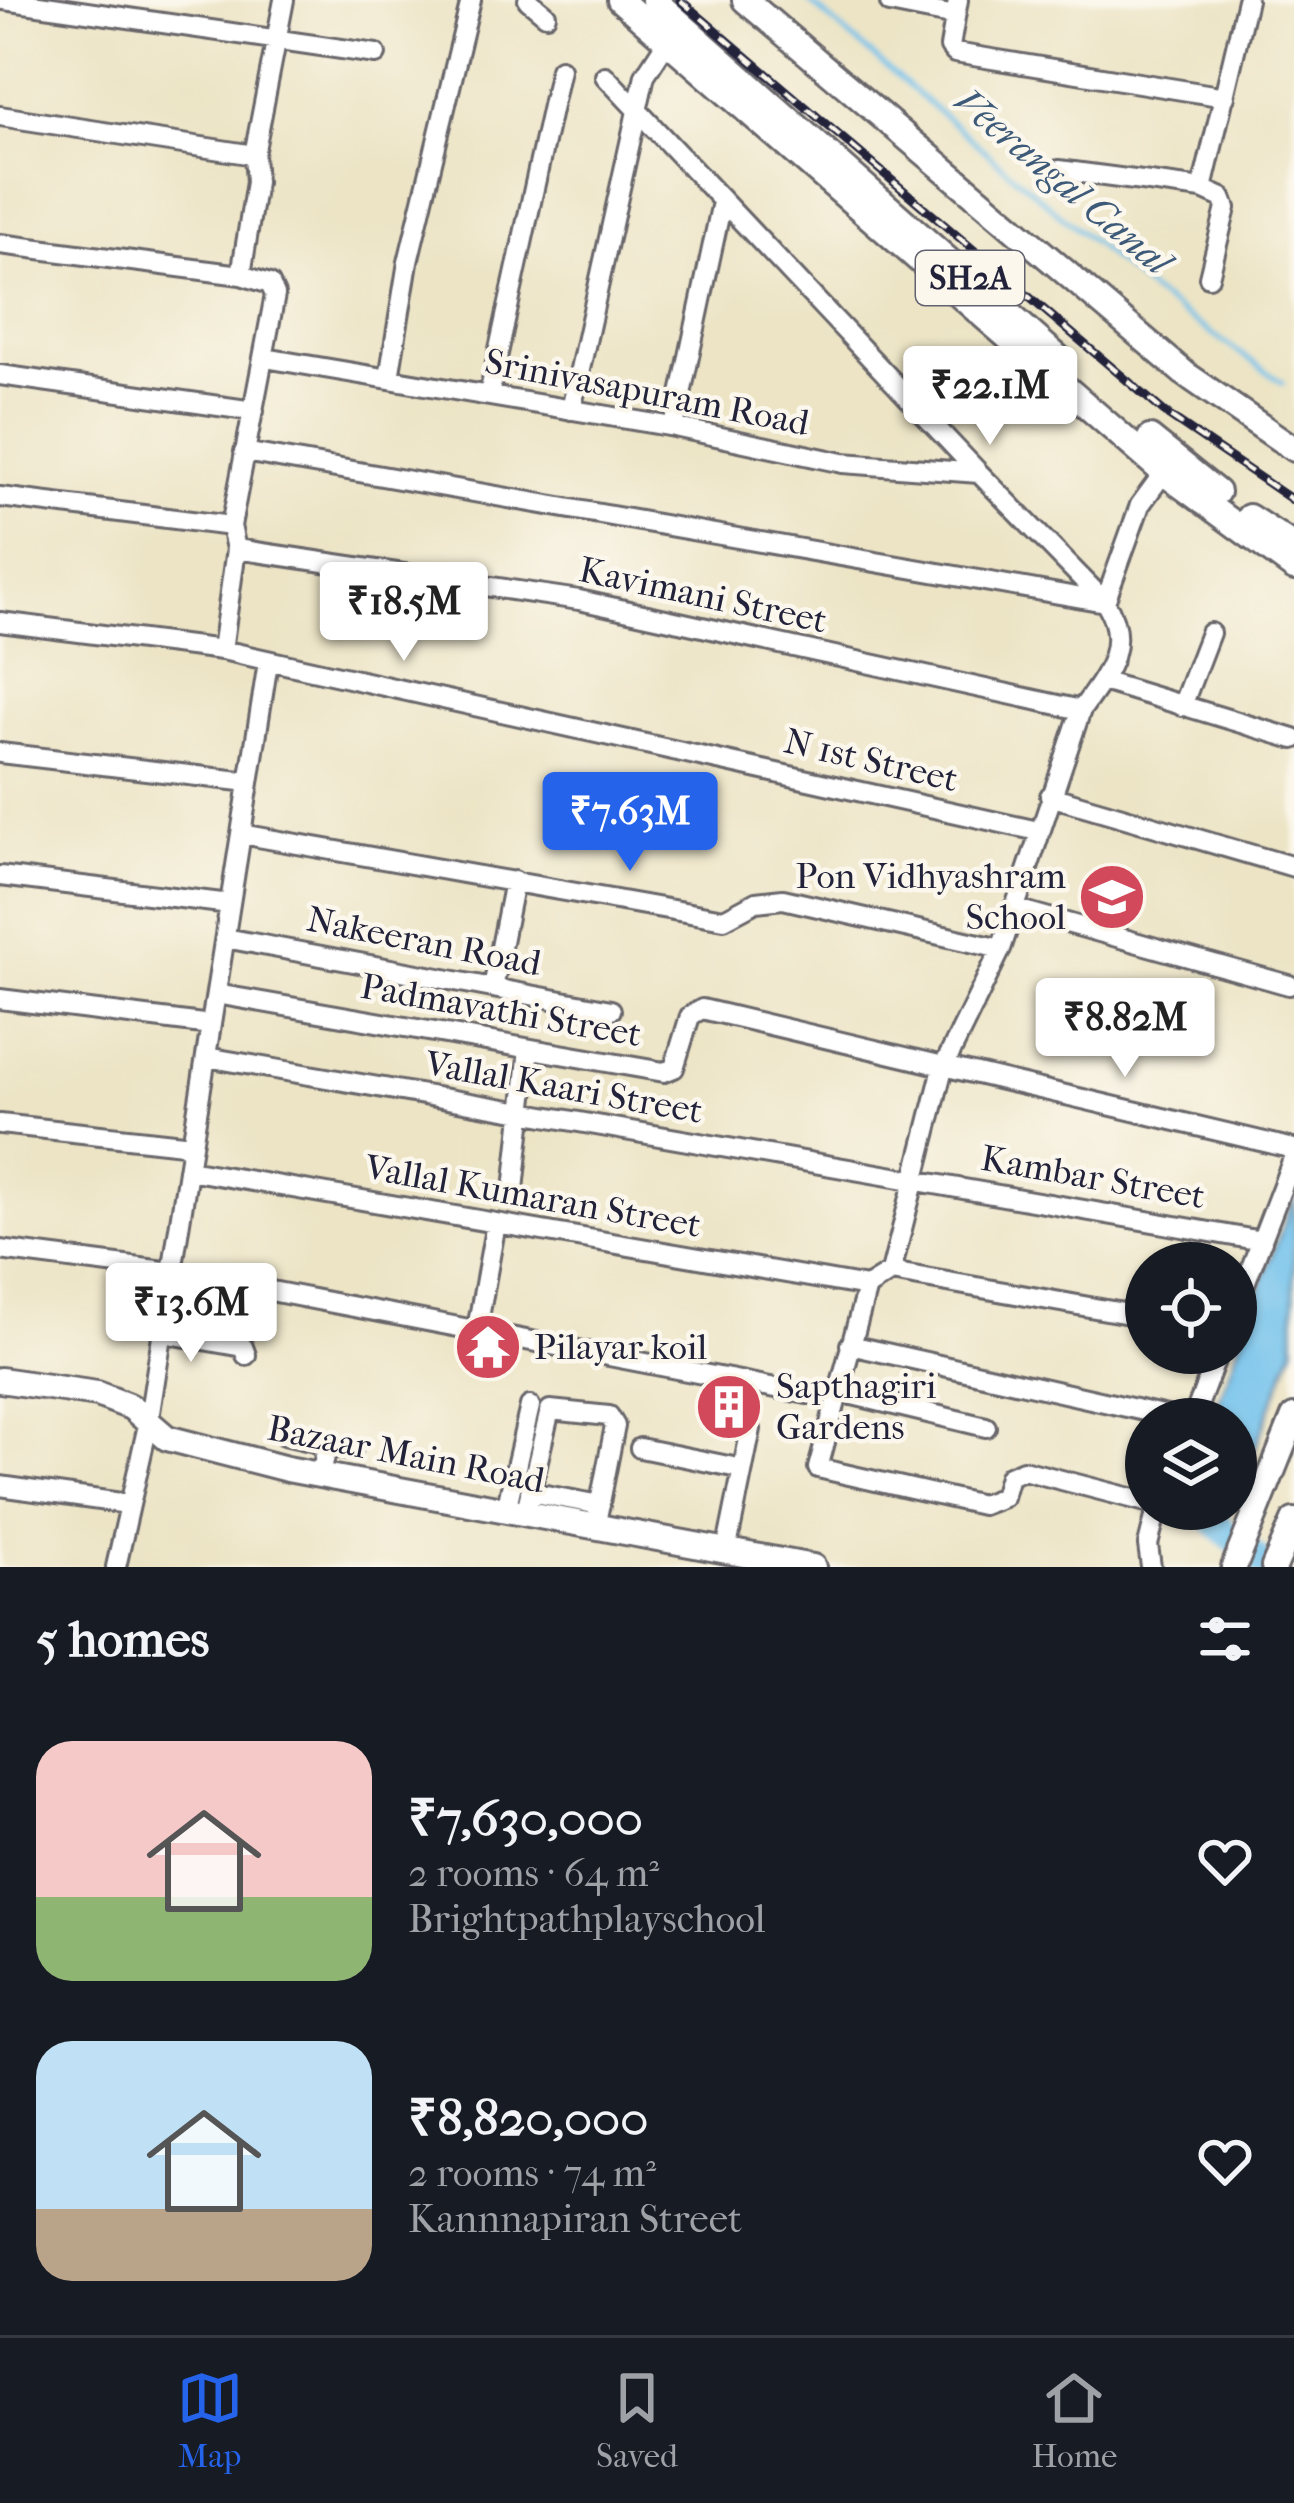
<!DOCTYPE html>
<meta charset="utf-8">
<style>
body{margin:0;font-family:"IM FELL French Canon",serif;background:#20242c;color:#f1f3f6;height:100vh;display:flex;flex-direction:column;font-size:45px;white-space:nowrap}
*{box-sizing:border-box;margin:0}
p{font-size:39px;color:#9ea1a6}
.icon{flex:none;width:66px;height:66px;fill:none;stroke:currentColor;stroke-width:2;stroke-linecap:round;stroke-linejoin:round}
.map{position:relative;height:1567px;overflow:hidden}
.details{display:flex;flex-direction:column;background:#171b24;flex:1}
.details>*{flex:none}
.fabs{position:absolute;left:1125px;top:1242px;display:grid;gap:24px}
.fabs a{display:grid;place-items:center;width:132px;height:132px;border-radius:50%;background:#171b24;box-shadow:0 3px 9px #0004;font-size:60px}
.price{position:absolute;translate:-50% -102px;padding:0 27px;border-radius:12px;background:#fff;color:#222;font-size:39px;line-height:78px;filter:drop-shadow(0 3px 6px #0008)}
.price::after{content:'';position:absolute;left:50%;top:72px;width:36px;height:27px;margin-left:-18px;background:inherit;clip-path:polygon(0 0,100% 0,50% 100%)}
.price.on{background:#2563eb;color:#fff}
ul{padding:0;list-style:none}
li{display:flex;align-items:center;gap:36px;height:300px;padding:0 36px}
li span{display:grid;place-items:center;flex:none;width:336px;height:240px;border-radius:36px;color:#555}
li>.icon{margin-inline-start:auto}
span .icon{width:144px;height:144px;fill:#fffc;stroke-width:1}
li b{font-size:51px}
h2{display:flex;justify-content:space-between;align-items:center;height:144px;padding:0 36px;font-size:51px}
.tab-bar{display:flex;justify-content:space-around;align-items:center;height:168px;border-top:3px solid #363941;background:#171b24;font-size:33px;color:#9ea1a6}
.tab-bar a{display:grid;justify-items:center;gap:6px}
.tab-bar .on{color:#2563eb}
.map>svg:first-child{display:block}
.water{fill:#71c1ec;stroke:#4a7294;stroke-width:3}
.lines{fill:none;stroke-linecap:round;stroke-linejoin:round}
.stream{stroke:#71c1ec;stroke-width:4.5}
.river{stroke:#71c1ec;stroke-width:27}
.minor-casing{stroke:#69666b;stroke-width:24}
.major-casing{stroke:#69666b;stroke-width:30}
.minor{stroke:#fff;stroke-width:18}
.major{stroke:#fff;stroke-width:24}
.rail-casing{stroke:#22223b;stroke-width:9}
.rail{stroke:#fbf7ec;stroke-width:4.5;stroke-dasharray:14;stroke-linecap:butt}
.labels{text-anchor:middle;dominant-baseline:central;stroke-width:9;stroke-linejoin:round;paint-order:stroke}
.shield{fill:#fbf7ec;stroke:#636270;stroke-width:3}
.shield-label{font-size:33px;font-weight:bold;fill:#22223b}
.street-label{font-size:36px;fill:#22223b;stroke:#fbf7ec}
.poi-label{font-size:36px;fill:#22223b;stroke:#fbf7ec;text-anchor:start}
.water-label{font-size:39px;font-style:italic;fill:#3e5a79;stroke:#fbf7ec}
</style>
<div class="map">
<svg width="1294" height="1567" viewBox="0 0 1294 1567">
<rect width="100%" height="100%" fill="#fbf7ec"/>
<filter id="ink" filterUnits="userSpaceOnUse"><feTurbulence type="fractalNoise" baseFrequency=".00833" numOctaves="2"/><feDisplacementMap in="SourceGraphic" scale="24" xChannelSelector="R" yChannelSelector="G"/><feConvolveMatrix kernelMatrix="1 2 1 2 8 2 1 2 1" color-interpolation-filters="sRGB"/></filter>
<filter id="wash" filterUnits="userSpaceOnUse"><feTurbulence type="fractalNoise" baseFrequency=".004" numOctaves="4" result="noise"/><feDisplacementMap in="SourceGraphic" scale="48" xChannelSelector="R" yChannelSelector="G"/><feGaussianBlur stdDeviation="2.7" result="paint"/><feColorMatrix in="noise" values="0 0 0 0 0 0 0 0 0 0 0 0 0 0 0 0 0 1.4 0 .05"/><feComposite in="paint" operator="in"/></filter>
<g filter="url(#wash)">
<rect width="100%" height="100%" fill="#ece4c5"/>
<!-- water -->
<path class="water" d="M1294 1196V1347L1251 1459 1236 1455V1419H1212Z"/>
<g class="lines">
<!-- stream -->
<path class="stream" d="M807 0 1150 291 1283 383
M1207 1516 1210 1509"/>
<!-- river -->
<path class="river" d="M1207 1516 1267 1567"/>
</g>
</g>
<g filter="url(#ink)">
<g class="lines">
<defs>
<path id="minor" d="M4 0 376 54
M528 0 546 15
M958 0 950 47 955 53 1225 97
M890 3 955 16
M605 76 979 473
M0 116 254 155
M1059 170 1202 189 1247 0
M1202 189 1222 198 1226 208 1209 277
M0 244 241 275 270 284 275 295 231 526 236 549 222 650
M241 275 256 182 254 155 284 0
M265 358 674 427 843 463 979 473 1105 602C1131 644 1108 673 1081 710L1001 949 943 1068 891 1272 867 1287 818 1468 982 1505 1003 1497 1009 1476 1023 1470 1146 1502
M0 375 254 411
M389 378 408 262 471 0
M489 395 560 69
M571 410 645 75 671 35
M674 427 722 202
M244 452 1105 602 1140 505 1170 464
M0 497 231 526
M236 549 579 600 1081 710
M0 622 222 650 1038 831
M1102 681 1294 739
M1182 706 1210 633
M0 753 249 782
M1050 796 1294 867
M241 834 724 919 756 902 783 899 1001 949
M0 876 230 904
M1013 908 1289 985
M225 938 611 1010
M493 988 514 881
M216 994 664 1072 674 1068 690 1016 702 1009 1294 1149
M0 999 211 1025
M206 1057 1262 1241
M0 1124 192 1145
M188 1170 867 1287
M513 1199 529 1049
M0 1250 172 1272 807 1394 836 1391 986 1427
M891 1272 1146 1317
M1236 1307 1294 1156
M477 1329 496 1223
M163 1333 243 1347 246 1355
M850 1345 1180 1419
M1193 1419 1218 1353
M284 1435 328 1445
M640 1448 743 1469
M320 1476 328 1445 352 1450
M0 1486 128 1504
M530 1492 600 1505
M506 1510 530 1406
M525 1515 550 1410 609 1416 615 1426 595 1528
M726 1552 751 1429
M116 1567 148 1425 268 662
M1151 1567 1148 1545 1157 1509"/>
<path id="major" d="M620 0 1164 473 1294 568
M654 0 1061 360
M745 0 1184 373 1294 449
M1150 438 1217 492
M1249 517 1294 546
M0 1380 97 1394 131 1407 167 1438 287 1469 813 1567
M1234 1567 1294 1417
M1274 1567 1294 1521"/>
</defs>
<!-- minor casing -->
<use href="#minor" class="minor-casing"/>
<!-- major casing -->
<use href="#major" class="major-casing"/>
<!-- minor -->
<use href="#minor" class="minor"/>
<!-- major -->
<use href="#major" class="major"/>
<defs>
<path id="rail" d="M680 0 1169 416 1294 501"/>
</defs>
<!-- rail casing -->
<use href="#rail" class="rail-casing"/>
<!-- rail -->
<use href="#rail" class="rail"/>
</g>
</g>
<!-- icons -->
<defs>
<symbol id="school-disc" viewBox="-11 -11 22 22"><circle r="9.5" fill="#d1495b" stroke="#fbf7ec"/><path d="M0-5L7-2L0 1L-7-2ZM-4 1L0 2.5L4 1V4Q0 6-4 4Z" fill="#fff"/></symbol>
<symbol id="temple-disc" viewBox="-11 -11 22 22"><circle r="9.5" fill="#d1495b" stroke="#fbf7ec"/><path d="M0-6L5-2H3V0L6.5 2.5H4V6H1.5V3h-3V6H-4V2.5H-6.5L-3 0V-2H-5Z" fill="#fff"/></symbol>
<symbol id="building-disc" viewBox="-11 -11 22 22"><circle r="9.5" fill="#d1495b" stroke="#fbf7ec"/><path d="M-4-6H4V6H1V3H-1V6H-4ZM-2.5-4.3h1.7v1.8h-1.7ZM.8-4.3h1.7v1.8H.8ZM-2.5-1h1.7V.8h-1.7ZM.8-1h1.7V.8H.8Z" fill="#fff"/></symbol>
</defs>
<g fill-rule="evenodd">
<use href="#school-disc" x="1074" y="859" width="76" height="76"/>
<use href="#temple-disc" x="450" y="1309" width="76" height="76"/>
<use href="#building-disc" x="691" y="1369" width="76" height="76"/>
</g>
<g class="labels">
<!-- shield labels -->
<rect class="shield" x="916" y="251" width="108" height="54" rx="9"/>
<g class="shield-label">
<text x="970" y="278">SH2A</text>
</g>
<!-- street labels -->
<g class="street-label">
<text transform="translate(647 392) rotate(11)">Srinivasapuram Road</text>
<text transform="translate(703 595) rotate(12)">Kavimani Street</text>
<text transform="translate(871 760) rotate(13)">N 1st Street</text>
<text transform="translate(424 941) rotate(11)">Nakeeran Road</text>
<text transform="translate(501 1010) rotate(10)">Padmavathi Street</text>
<text transform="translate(564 1087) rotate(10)">Vallal Kaari Street</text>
<text transform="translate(1093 1177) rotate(10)">Kambar Street</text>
<text transform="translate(533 1196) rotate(10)">Vallal Kumaran Street</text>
<text transform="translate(406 1454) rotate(11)">Bazaar Main Road</text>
</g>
<!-- poi labels -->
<g class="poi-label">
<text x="1066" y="876" text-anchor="end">Pon Vidhyashram<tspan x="1066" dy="41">School</tspan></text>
<text x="534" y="1347">Pilayar koil</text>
<text x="776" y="1386">Sapthagiri<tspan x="776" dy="41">Gardens</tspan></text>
</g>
<!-- water labels -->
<g class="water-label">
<text transform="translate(1063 181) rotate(40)">Veerangal Canal</text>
</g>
</g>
</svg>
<div class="fabs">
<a><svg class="icon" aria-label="locate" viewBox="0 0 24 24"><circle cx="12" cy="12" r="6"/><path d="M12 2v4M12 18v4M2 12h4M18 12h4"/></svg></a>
<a><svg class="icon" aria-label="layers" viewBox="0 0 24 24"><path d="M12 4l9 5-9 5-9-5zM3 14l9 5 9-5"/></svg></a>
</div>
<b class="price" style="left:990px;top:448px">₹22.1M</b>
<b class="price" style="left:404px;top:664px">₹18.5M</b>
<b class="price on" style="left:630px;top:874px">₹7.63M</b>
<b class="price" style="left:1125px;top:1080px">₹8.82M</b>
<b class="price" style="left:191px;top:1365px">₹13.6M</b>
</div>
<section class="details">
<h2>5 homes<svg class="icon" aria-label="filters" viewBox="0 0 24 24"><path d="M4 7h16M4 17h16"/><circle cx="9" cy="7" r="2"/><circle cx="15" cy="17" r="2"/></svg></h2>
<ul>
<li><span style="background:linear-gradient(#f6c9c9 65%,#8fb573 0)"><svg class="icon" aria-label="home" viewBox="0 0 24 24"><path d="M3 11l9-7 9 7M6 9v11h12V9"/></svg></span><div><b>₹7,630,000</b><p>2 rooms · 64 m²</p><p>Brightpathplayschool</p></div><svg class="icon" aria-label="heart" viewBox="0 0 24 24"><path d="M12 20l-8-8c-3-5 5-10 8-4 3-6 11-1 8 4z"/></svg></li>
<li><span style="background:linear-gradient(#bfe0f5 70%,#b9a48a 0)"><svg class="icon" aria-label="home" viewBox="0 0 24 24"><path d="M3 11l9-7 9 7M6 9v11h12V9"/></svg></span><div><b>₹8,820,000</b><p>2 rooms · 74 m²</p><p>Kannnapiran Street</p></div><svg class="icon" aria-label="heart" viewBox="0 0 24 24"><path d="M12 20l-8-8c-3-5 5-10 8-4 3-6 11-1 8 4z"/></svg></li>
</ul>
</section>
<nav class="tab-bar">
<a class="on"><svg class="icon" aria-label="map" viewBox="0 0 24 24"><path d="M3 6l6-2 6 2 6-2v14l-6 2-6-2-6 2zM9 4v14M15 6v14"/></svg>Map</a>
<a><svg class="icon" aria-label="saved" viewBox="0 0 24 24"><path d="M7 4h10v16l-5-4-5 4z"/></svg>Saved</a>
<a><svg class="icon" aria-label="home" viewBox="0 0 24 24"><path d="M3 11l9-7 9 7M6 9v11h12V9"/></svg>Home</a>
</nav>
